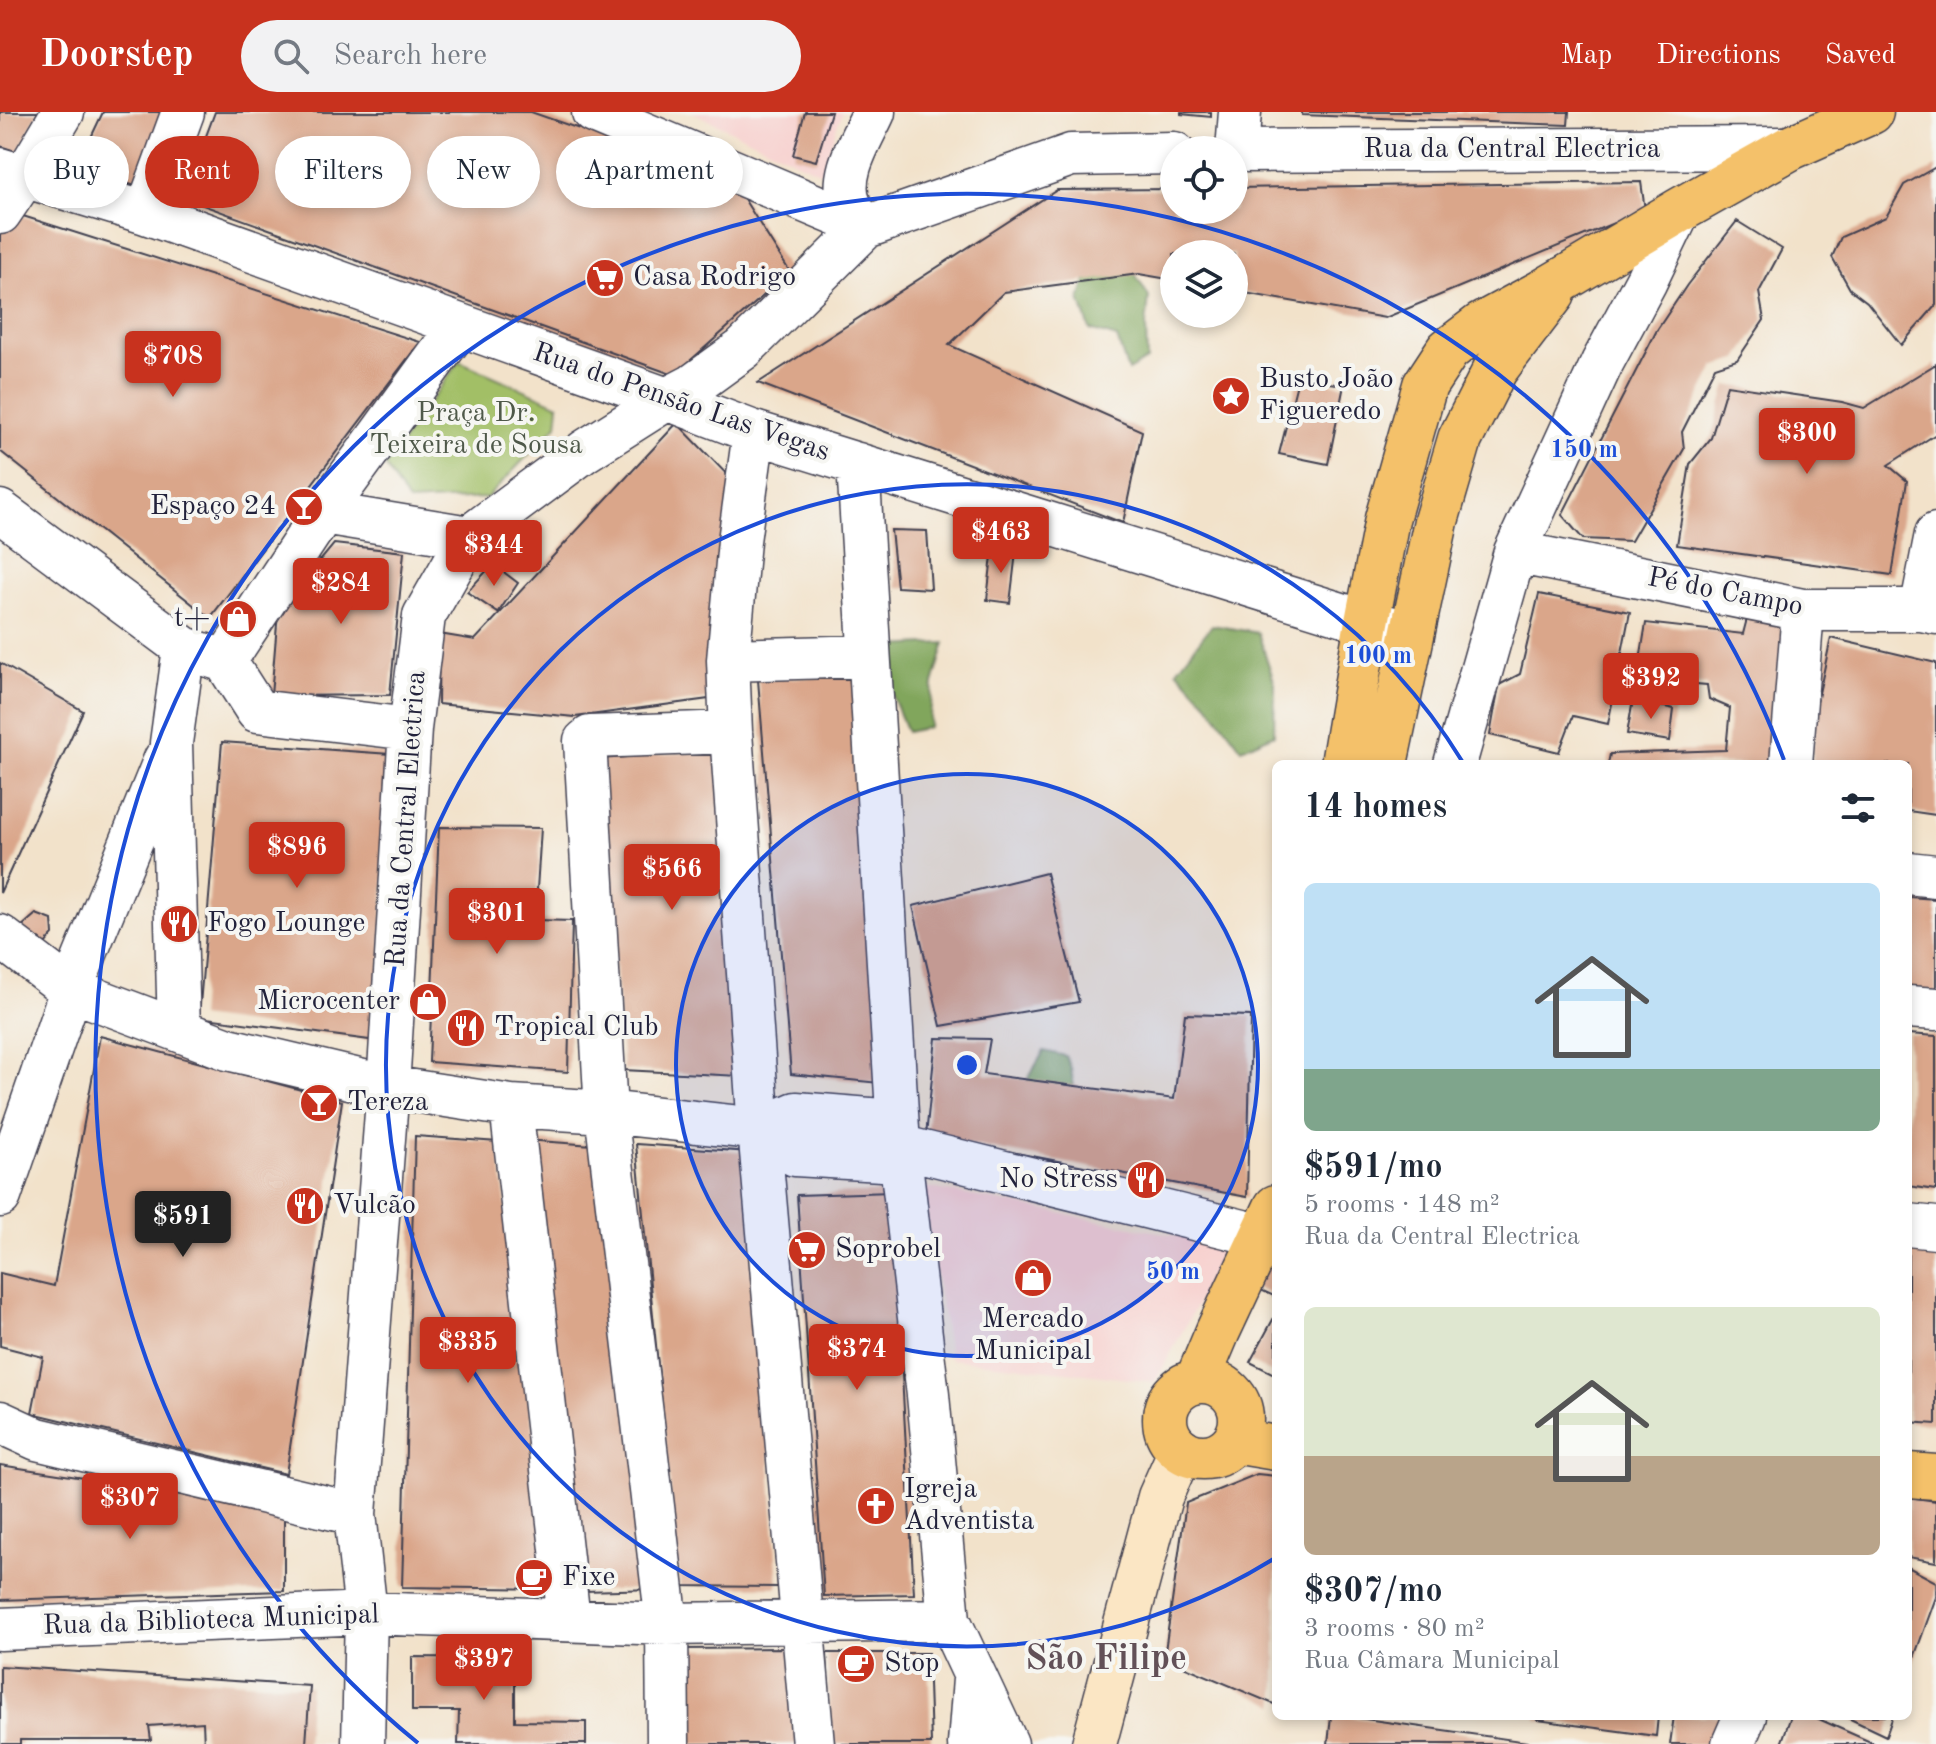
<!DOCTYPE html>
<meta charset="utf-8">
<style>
body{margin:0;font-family:"Old Standard TT",serif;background:#f2f2f3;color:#1f2937;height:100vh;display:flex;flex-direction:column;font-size:30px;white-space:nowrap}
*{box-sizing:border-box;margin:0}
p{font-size:26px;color:#747a83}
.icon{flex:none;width:44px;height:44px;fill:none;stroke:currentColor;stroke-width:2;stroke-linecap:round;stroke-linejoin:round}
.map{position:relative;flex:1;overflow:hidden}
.drawer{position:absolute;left:1272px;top:648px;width:640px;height:960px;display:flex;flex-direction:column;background:#fff;border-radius:12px;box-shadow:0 4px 12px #0003}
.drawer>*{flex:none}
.hud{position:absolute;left:24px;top:24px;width:760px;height:72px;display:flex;gap:16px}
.buttons{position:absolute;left:1160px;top:24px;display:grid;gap:16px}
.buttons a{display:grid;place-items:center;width:88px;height:88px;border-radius:50%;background:#fff;box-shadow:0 4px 12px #0003;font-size:40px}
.price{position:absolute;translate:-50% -68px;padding:0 18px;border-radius:8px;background:#c8321e;color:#fff;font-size:26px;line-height:52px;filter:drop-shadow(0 2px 4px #0008)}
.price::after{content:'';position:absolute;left:50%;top:48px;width:24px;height:18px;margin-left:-12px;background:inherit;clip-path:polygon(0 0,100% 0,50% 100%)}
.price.active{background:#222;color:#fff}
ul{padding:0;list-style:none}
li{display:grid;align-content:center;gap:16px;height:424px;padding:0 32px}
li span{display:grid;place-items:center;height:248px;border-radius:12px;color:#555}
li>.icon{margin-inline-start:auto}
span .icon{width:144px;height:144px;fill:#fffc;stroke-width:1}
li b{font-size:34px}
h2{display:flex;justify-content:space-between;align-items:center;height:96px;padding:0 32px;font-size:34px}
.chip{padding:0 28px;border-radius:36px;background:#fff;box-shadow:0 4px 12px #0003;font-size:28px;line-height:72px}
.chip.active{background:#c8321e;color:#fff}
header{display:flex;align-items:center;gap:48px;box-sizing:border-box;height:112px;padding:0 40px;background:#c8321e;color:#fff}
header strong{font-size:38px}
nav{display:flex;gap:44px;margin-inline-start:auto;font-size:28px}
.search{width:560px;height:72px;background:#f2f2f3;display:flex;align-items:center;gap:20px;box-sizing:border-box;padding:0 28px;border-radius:44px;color:#747a83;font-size:30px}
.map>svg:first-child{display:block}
.built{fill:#f7d0ce}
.green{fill:#a2bf66;stroke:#627050;stroke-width:2}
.forest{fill:#81a65b;stroke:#52644b;stroke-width:2}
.building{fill:#daa68a}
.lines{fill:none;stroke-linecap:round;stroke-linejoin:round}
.street-casing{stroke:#413f50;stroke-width:45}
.secondary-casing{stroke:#413f50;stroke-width:47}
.primary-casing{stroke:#413f50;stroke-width:47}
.street{stroke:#fff;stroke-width:42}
.secondary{stroke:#fbe6c4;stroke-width:44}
.primary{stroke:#f4c16b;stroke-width:44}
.ring{fill:none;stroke:#1d4ed8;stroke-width:4}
.labels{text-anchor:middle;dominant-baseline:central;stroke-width:8;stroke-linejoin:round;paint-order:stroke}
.street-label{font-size:28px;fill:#22223b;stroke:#f6f6f2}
.poi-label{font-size:28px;fill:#22223b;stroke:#f6f6f2;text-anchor:start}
.park-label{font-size:28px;fill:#4f594a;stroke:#f6f6f2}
.district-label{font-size:36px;font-weight:bold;fill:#625057;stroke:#f6f6f2}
.centre{fill:#1d4ed8;stroke:#f6f6f2;stroke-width:4}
.ring-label{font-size:24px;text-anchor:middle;font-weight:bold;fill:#1d4ed8;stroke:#f6f6f2;stroke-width:8;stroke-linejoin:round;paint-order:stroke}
</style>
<header>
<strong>Doorstep</strong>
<div class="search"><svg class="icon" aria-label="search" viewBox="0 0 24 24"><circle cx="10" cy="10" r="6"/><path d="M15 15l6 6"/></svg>Search here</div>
<nav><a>Map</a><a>Directions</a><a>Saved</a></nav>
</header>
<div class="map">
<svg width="1936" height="1632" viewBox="0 0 1936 1632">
<rect width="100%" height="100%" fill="#f6f6f2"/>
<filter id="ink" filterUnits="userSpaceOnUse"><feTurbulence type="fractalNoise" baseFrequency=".0125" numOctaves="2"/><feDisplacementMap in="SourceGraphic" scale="16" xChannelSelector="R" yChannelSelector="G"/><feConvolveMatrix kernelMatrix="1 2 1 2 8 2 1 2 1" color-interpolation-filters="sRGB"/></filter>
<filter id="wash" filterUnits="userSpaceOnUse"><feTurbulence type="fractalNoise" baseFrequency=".006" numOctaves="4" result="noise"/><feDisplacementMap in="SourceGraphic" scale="32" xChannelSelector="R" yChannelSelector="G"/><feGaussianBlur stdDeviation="1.8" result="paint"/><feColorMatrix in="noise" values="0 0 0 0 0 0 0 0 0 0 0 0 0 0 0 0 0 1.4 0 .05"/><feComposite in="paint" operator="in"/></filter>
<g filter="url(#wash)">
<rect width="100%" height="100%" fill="#f2e2ca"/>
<!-- built -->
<path class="built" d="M692 0H842L821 61Z
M921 1074 1229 1134 1155 1270 950 1247Z"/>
<!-- green -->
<path class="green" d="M459 249 559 293 557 313 487 386 408 390 385 354Z"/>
<!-- forest -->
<path class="forest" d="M1126 147 1149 185 1146 214 1147 248 1128 259 1117 226 1090 218 1080 187 1093 149Z
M1212 513 1258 521 1275 572 1274 622 1242 637 1208 592 1177 558Z
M945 531 933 572 929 615 907 620 890 578V534Z
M1044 939 1066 944 1071 957 1078 999 1011 996Z"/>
<g id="blocks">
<!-- building -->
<path class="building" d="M0 0H38L18 40 0 34Z
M103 0H162L140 76 78 53Z
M215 0H531L734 71 790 160 674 263 183 86Z
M805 0H831L816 49 793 43Z
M1181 0H1211V5L1181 2Z
M1302 0H1569L1568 13 1302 3Z
M1936 55V193L1901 233 1867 190 1850 177 1832 145 1841 125 1886 105 1904 73Z
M1641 70 1645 98 1385 206 1234 179V142H1174V168L1139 162 1004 180 949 233 1142 319 1123 411 758 271 1057 78 1174 77V98H1234V76Z
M4 98 420 230 210 506 0 339V106Z
M1737 109 1782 137 1759 180 1764 208 1737 248 1715 255 1682 320 1684 337 1631 429 1583 427 1562 403 1657 218 1687 173Z
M1936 252V322L1888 353 1907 369 1892 463 1677 433 1690 352 1711 326 1727 273 1842 290 1864 296Z
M1298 267 1344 273 1328 352 1279 342Z
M677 311 740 376 716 586 575 605 438 592 439 522 475 528Z
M891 418 927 419 931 477 897 475Z
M334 432 404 440 390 583 271 584 278 500Z
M993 435 1016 440 1010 491 987 488Z
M493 452 518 471 498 501 467 480Z
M1539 482 1630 500 1608 612 1573 604 1559 640 1490 623 1499 573 1520 562Z
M1749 499 1791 505 1779 652H1608L1610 642 1726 638 1730 596 1709 587 1707 573 1637 567 1646 511 1743 522Z
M1831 526 1936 551V703L1908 699V652H1812L1816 595Z
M0 551 83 599 0 781Z
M865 562 879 971 791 962 758 568Z
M1633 588 1674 597 1670 629 1627 622Z
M222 630 390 642 377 929 199 905Z
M723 638 740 964 623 958 600 647Z
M439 715 541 716 535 808 572 809 568 960 429 950Z
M1046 761 1079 890 941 914 913 794Z
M1908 785 1936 787V883L1908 880Z
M36 802 52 808 53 823 43 834 21 815Z
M1185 902 1251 904 1247 1085 926 1024 936 926 990 927 984 962 1174 987Z
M1908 922 1936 924V1078L1908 1074Z
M100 924 342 989 286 1362 32 1301 43 1245 0 1234V1161L54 1174Z
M415 1024 498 1030 552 1477 402 1475Z
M525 1028 606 1034 655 1477 584 1479Z
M636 1032 750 1040 778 1475 680 1474Z
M892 1080 914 1482 824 1484 797 1083Z
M1908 1126 1936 1130V1312L1908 1310Z
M1276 1133V1185L1243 1170Z
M1276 1202V1263L1250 1250Z
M0 1353 284 1397V1479L0 1488Z
M1257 1362 1276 1364V1593L1164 1546 1186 1391Z
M1908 1385 1936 1389V1450L1908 1445Z
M1908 1455 1936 1470V1485L1908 1562Z
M795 1536 799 1632H684L679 1537Z
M827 1541H928L931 1632H831Z
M412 1545 515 1546V1609L586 1610V1632H458L459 1599H412Z
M0 1554 310 1574 306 1632H204L203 1610 149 1614 151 1628H20V1632H0Z
M1331 1604H1344L1528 1630V1632H1328Z
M1538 1604H1658L1656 1624 1537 1608Z
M1674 1604H1734L1722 1632H1670Z
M1791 1604H1812L1875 1632H1781Z
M1844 1604H1893L1886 1624Z"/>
</g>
</g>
<g filter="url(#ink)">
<use href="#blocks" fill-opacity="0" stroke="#413f50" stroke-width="2"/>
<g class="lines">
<defs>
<path id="street" d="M593 0 866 115
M1234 39 1790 36
M1237 39 1240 0
M0 57 146 101 667 287 754 320 1367 510 1412 520
M0 101 25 64 63 0
M146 101 183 0
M866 115C862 109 854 102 851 95 836 65 862 27 874 0
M754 320 739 429 728 548 731 620 759 1017 813 1632
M858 352 899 1034 928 1283 949 1508 1007 1632
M0 399 184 536 171 631 179 918
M323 401 460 213
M1515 440 1803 498H1921L1936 501
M1921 498 1936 422
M184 536 225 549 323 401 469 425
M728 548 869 544
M225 549 257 599 410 617
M1455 652 1515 440 1602 251 1646 169 1680 98
M1791 652 1803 498
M1908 761 1936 764
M0 824 71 878 228 937 388 975 511 994 606 1000 759 1017 796 1001 882 1008 899 1034 1263 1124
M1908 895 1936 897
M511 994 569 1508
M759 1017 795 1043 882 1048 899 1034
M0 1084 71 878 165 647
M1908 1113 1936 1116
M0 1310 37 1327 355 1402
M0 1517 366 1501 667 1512 949 1508
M363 1632 366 1501 355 1402 388 975 410 617 424 504 469 425 585 339 667 287 692 274 743 237 866 115 1071 43 1174 41
M668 1632 667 1512 606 1000 585 629 590 625 731 620
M969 1632 974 1567
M1733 1632 1745 1604"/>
<path id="secondary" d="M1094 1632 1160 1385 1181 1338"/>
<path id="primary" d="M1343 652 1367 510 1387 407 1425 273 1448 238 1481 213 1542 180 1680 98 1790 36 1871 0
M1385 652 1436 409 1460 327 1495 258 1553 182
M1197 1269 1218 1219 1276 1095
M1165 1307a38 38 0 1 1 76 0a38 38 0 1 1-76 0Z
M1234 1329 1276 1336
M1908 1363 1936 1365"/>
</defs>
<!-- street casing -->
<use href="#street" class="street-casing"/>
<!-- secondary casing -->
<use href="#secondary" class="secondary-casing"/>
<!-- primary casing -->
<use href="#primary" class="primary-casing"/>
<!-- street -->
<use href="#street" class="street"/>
<!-- secondary -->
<use href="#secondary" class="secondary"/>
<!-- primary -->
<use href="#primary" class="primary"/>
</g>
</g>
<!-- distance rings -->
<circle cx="967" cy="953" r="291" fill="#1d4ed8" fill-opacity=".12"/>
<g class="ring">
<circle cx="967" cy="953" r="291"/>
<path d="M1275 1446A581 581 0 1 1 1462 649"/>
<path d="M418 1631A872 872 0 1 1 1784 648"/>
</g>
<!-- icons -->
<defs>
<symbol id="supermarket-disc" viewBox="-11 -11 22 22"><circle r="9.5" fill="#c8321e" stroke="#f6f6f2"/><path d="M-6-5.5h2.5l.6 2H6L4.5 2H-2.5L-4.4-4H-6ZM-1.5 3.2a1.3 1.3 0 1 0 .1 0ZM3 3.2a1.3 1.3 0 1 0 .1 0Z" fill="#fff"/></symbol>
<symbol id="sight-disc" viewBox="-11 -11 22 22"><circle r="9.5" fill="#c8321e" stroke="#f6f6f2"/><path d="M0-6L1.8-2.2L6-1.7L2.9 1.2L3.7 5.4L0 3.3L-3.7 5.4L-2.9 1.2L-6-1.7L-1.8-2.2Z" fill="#fff"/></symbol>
<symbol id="bar-disc" viewBox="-11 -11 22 22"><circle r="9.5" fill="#c8321e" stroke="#f6f6f2"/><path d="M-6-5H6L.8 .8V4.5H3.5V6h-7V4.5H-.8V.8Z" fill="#fff"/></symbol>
<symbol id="shop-disc" viewBox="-11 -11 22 22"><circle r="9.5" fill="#c8321e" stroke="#f6f6f2"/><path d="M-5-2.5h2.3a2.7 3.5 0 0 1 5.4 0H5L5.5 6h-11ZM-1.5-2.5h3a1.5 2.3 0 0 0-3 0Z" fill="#fff"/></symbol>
<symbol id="restaurant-disc" viewBox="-11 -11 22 22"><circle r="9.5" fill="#c8321e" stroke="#f6f6f2"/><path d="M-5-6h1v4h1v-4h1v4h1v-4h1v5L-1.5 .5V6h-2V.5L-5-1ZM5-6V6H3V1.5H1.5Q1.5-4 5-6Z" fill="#fff"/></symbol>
<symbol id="church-disc" viewBox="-11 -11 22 22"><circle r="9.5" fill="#c8321e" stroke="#f6f6f2"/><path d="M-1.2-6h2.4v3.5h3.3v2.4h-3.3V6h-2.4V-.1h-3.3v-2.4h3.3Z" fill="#fff"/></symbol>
<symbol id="cafe-disc" viewBox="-11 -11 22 22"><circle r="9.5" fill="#c8321e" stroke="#f6f6f2"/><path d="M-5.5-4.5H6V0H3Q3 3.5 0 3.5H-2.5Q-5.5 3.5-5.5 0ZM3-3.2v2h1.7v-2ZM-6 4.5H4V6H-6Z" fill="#fff"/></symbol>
</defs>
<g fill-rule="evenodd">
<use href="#supermarket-disc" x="583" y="144" width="44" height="44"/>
<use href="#sight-disc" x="1209" y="262" width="44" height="44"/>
<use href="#bar-disc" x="282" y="373" width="44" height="44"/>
<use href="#shop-disc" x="216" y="485" width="44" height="44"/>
<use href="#restaurant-disc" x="157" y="790" width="44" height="44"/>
<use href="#shop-disc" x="406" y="868" width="44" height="44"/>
<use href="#restaurant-disc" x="444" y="894" width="44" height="44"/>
<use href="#bar-disc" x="297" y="969" width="44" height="44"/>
<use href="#restaurant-disc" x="1124" y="1046" width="44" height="44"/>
<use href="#restaurant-disc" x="283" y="1072" width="44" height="44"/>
<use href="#supermarket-disc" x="785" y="1116" width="44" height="44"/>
<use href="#shop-disc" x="1011" y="1144" width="44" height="44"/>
<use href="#church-disc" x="854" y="1372" width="44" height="44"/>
<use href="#cafe-disc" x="512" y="1444" width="44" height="44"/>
<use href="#cafe-disc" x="834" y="1530" width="44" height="44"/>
</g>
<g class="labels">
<!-- street labels -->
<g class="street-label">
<text x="1512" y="38">Rua da Central Electrica</text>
<text transform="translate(681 291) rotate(19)">Rua do Pensão Las Vegas</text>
<text transform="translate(1725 481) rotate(11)">Pé do Campo</text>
<text transform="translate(407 707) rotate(-86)">Rua da Central Electrica</text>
<text transform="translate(211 1509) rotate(-2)">Rua da Biblioteca Municipal</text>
</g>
<!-- poi labels -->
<g class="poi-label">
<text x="633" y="166">Casa Rodrigo</text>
<text x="1259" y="268">Busto João<tspan x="1259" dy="32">Figueredo</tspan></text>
<text x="276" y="395" text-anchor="end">Espaço 24</text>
<text x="210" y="507" text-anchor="end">t+</text>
<text x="207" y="812">Fogo Lounge</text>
<text x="400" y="890" text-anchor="end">Microcenter</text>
<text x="494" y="916">Tropical Club</text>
<text x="347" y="991">Tereza</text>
<text x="1118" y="1068" text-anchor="end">No Stress</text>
<text x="333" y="1094">Vulcão</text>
<text x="835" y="1138">Soprobel</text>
<text x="1033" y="1208" text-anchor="middle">Mercado<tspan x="1033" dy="32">Municipal</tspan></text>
<text x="904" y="1378">Igreja<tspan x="904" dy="32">Adventista</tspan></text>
<text x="562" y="1466">Fixe</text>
<text x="884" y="1552">Stop</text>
</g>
<!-- park labels -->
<g class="park-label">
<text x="476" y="302">Praça Dr.<tspan x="476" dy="32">Teixeira de Sousa</tspan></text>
</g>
<!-- district labels -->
<g class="district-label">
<text x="1106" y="1548">São Filipe</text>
</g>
</g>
<circle cx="967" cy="953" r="12" class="centre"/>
<g class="ring-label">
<text x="1584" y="345">150 m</text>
<text x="1378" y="551">100 m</text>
<text x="1173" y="1167">50 m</text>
</g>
</svg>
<div class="buttons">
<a><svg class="icon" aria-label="locate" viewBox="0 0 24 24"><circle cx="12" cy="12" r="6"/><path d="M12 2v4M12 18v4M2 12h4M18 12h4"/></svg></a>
<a><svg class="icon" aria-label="layers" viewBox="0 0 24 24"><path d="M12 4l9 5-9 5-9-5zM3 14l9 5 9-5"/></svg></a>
</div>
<b class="price" style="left:173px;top:287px">$708</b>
<b class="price" style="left:1807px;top:364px">$300</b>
<b class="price" style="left:1001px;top:463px">$463</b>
<b class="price" style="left:494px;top:476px">$344</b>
<b class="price" style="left:341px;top:514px">$284</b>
<b class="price" style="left:1651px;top:609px">$392</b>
<b class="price" style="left:297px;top:778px">$896</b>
<b class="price" style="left:672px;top:800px">$566</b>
<b class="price" style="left:497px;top:844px">$301</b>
<b class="price active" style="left:183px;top:1147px">$591</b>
<b class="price" style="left:468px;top:1273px">$335</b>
<b class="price" style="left:857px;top:1280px">$374</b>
<b class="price" style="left:130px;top:1429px">$307</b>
<b class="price" style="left:484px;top:1590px">$397</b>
<div class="hud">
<a class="chip">Buy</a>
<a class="chip active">Rent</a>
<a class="chip">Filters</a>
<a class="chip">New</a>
<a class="chip">Apartment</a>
</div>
<section class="drawer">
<h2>14 homes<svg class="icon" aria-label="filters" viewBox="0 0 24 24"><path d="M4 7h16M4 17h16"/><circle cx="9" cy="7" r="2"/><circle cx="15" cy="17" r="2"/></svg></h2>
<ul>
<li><span style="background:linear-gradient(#bfe0f5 75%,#7fa58c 0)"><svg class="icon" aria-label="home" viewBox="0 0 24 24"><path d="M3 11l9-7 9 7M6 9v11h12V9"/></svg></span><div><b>$591/mo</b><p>5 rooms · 148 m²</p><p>Rua da Central Electrica</p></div></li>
<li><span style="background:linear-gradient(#dfe7d0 60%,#b9a48a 0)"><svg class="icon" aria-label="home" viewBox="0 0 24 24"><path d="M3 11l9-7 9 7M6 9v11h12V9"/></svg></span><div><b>$307/mo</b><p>3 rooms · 80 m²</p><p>Rua Câmara Municipal</p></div></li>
</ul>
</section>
</div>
